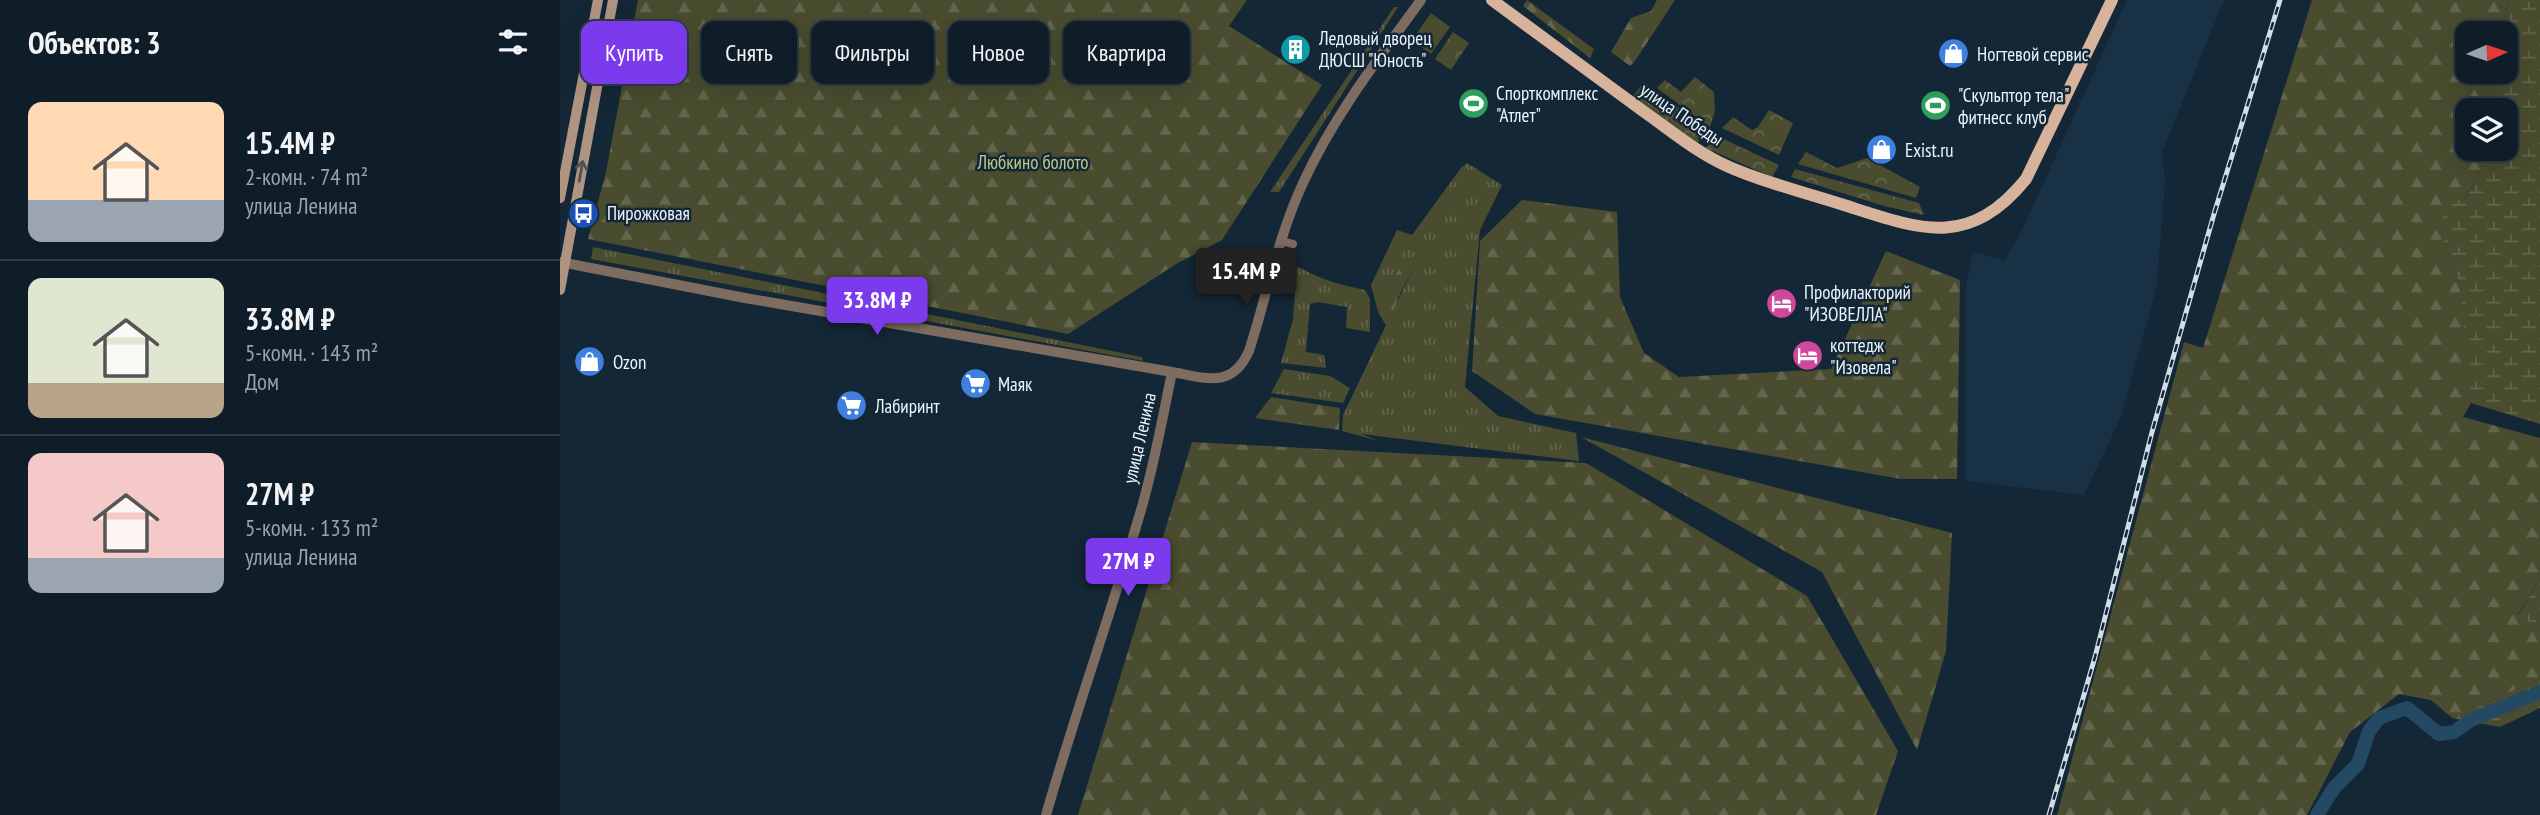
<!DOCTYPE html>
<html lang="ru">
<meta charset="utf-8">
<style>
body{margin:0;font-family:"PT Sans Narrow",sans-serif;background:#182630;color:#f1f3f6;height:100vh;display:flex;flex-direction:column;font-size:26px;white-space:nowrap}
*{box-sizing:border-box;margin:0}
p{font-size:23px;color:#9ba2a8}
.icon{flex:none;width:38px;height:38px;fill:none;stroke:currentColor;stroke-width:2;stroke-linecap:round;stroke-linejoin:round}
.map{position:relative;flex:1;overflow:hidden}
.details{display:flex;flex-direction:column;background:#0f1d28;width:560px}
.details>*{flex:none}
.top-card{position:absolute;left:21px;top:21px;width:665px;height:63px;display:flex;gap:14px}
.needle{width:46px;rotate:87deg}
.controls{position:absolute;left:1895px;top:21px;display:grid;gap:14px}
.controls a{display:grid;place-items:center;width:63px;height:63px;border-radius:14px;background:#0f1d28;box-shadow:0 7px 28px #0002,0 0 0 2px #2f3b45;font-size:35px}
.price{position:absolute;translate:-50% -60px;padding:0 16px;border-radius:7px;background:#7c3aed;color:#fff;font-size:23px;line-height:46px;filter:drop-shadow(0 2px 4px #0008)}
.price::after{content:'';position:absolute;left:50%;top:42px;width:21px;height:16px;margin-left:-10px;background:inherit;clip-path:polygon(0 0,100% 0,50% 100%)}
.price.selected{background:#222;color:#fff}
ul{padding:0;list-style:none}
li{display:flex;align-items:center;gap:21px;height:175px;padding:0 28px}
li+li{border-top:2px solid #2f3b45}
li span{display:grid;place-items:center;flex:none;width:196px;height:140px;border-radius:14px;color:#555}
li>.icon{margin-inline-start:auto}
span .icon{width:84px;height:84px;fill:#fffc;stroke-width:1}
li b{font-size:30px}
h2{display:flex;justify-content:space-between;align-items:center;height:84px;padding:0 28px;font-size:30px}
.pill{padding:0 24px;border-radius:14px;background:#0f1d28;box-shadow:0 7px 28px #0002,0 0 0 2px #2f3b45;font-size:24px;line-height:63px}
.pill.selected{background:#7c3aed;color:#fff}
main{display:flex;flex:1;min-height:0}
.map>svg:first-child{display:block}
.built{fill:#183144}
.grass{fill:url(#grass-tufts)}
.forest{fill:url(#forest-firs)}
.wetland{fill:url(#wetland-marsh)}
.park{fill:url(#park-crowns)}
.pitch{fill:#494c2e}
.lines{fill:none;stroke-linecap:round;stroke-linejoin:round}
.river{stroke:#234963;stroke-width:14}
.minor{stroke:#7e6c61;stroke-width:8}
.tertiary{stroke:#7e6c61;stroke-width:10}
.secondary{stroke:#b09482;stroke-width:10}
.primary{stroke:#d8b39c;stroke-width:12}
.rail-casing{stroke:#d2dde5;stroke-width:5}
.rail{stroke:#142736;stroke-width:2.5;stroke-dasharray:8;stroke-linecap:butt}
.oneway{stroke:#525354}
.labels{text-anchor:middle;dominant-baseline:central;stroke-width:5;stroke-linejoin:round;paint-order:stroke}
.poi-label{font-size:19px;fill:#ebf5fd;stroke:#142736;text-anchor:start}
.street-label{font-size:19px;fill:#ebf5fd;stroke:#142736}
.park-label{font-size:19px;fill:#c1c983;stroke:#142736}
</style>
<main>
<section class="details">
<h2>Объектов: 3<svg class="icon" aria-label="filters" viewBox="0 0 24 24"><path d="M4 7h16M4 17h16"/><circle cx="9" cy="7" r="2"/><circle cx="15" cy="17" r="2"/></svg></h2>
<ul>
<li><span style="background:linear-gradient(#ffd9b3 70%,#9aa5b1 0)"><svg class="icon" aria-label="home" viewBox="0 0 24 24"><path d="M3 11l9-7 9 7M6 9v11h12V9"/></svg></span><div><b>15.4M ₽</b><p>2-комн. · 74 m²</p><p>улица Ленина</p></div></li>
<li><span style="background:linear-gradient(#dfe7d0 75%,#b9a48a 0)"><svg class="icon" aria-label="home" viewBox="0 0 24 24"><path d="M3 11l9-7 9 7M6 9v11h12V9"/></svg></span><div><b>33.8M ₽</b><p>5-комн. · 143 m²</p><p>Дом</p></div></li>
<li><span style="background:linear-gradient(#f6c9c9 75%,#9aa5b1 0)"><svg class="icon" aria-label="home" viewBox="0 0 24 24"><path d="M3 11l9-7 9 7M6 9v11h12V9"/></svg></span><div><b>27M ₽</b><p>5-комн. · 133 m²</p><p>улица Ленина</p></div></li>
</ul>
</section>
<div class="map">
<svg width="1980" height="815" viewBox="0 0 1980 815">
<defs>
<pattern id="grass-tufts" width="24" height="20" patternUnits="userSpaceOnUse" patternTransform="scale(1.75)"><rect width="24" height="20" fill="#494c2e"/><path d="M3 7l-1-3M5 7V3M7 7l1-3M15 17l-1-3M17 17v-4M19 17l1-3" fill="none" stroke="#63664d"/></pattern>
<pattern id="forest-firs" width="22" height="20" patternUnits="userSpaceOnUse" patternTransform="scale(1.75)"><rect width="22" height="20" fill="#494c2e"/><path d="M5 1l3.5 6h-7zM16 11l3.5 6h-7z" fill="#63664d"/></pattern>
<pattern id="wetland-marsh" width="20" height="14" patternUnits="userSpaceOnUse" patternTransform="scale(1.75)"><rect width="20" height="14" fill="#494c2e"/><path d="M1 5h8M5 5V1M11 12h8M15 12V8" fill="none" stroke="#63664d"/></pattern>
<pattern id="park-crowns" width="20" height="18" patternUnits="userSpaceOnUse" patternTransform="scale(1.75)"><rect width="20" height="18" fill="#494c2e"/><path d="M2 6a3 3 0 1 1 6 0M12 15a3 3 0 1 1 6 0" fill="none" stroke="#63664d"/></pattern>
</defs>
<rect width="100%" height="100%" fill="#142736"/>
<!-- built -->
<path class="built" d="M1567 0H1664L1602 152 1605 181 1597 286 1561 417 1524 495 1405 481 1406 285 1413 252 1445 260 1461 232Z"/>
<!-- grass -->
<path class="grass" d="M834 7H838L719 192H710Z
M907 163 942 185 920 230 905 387 938 416 1016 433 1019 461 801 434 819 441 782 431 783 415 854 267 836 274 818 312 811 285 837 230 852 235 901 168Z
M33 247 582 357 583 361 31 259Z
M737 266C759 279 780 285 805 290L810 299V332L786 328 787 307 758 302 750 304 746 352 764 355 766 368 721 363 733 319Z
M724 369 770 376 790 388 783 403 711 393Z"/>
<!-- forest -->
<path class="forest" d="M78 0H687L669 26 762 85 662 240 616 264 508 334 28 239 46 172Z
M967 0 1034 49 1030 58 963 6Z
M1097 0H1115L1075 61 1070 66 1051 52 1071 18 1091 11Z
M1752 0H1949L1940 33H1908V72H1931L1923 110H1908V149H1923V166L1882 238 1900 285 1906 335 1911 403 1903 417 1980 438V578L1958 615 1980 627V679L1892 718 1871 700 1839 694 1790 732 1747 815H1497L1624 342 1643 348Z
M962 200 1057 212 1060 297 1084 353 1119 377 1271 369 1326 251 1400 280 1397 479H1341L975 414 912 371 920 241Z
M845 263 854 267 840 294 827 327 818 312 836 274Z
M711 397 780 408 779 430 695 418Z
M1021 437 1392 533 1386 651 1357 750 1262 572Z
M632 442 1026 463 1247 596 1338 751 1316 815H518Z"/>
<!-- wetland -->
<path class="wetland" d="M1949 0H1980V424L1911 403 1900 285 1882 238 1883 202 1904 200 1923 166V149H1946V110H1923V105L1931 72H1946V33H1940Z
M1980 578V627L1958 616Z
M1980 679V708L1940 727 1892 718Z"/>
<!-- park -->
<path class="park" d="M893 32 909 43 891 70 875 59Z
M1135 77 1154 92 1155 111 1150 127 1097 88 1105 80 1121 92Z
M1084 82 1147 129 1137 144 1072 98Z
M1209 110 1233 123 1219 155 1162 128 1173 117 1192 130 1198 127Z
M1155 135 1219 165 1212 177 1146 148Z
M1246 152 1277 168 1307 158 1360 187 1356 198 1238 164Z
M1235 169 1359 203 1364 215 1324 206 1231 177Z"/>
<!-- pitch -->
<path class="pitch" d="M871 13 890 27 871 54 852 40Z"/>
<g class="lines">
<!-- river -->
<path class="river" d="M1757 815 1774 788 1798 764 1809 731 1819 718 1847 708 1879 734 1894 732 1911 720 1980 692"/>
<!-- minor -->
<path class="minor" d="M721 241 733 244"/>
<!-- tertiary -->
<path class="tertiary" d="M0 262 185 298 612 372C646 378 672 389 689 351 707 295 718 237 743 183 773 117 818 59 861 0
M486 815C516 710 553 608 583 503 595 460 603 416 612 372"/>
<!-- secondary -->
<path class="secondary" d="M0 198 38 0
M0 290 53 0"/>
<!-- primary -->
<path class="primary" d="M932 0C983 37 1032 74 1083 111 1110 130 1136 152 1167 166 1204 183 1245 192 1284 205 1359 229 1408 250 1466 179L1552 0"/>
<defs>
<path id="rail" d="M1489 815 1535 657 1592 432 1654 214 1720 0"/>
</defs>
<!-- rail casing -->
<use href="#rail" class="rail-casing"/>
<!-- rail -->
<use href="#rail" class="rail"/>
</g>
<!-- one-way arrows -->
<defs><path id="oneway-shaft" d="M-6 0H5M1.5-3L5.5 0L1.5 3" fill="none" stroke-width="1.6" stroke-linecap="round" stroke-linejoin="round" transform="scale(1.75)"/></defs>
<use class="oneway" href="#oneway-shaft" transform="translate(21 171) rotate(-80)"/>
<!-- icons -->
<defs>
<symbol id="building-disc" viewBox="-11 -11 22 22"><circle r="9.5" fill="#0f9aa8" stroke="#142736"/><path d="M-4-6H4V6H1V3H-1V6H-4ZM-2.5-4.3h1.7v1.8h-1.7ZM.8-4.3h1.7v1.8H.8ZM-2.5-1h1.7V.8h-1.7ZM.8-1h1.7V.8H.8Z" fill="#fff"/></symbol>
<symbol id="shop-disc" viewBox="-11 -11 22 22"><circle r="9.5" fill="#3f7fe0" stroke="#142736"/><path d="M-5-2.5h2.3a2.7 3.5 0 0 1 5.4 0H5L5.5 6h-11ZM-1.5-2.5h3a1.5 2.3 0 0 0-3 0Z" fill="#fff"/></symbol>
<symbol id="stadium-disc" viewBox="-11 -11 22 22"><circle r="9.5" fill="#2e9e5b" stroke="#142736"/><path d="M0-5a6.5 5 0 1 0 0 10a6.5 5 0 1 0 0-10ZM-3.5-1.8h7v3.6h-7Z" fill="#fff"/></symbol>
<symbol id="bus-disc" viewBox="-11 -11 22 22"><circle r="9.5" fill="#1a4fb4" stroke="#142736"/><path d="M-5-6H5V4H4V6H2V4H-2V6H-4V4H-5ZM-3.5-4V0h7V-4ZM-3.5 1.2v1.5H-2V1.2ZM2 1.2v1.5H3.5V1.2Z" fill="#fff"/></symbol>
<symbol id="hotel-disc" viewBox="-11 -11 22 22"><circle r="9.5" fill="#d1479c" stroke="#142736"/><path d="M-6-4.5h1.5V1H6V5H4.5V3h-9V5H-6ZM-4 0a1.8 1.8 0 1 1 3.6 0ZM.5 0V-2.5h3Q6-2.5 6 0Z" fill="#fff"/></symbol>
<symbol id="supermarket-disc" viewBox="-11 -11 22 22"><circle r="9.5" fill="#3f7fe0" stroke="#142736"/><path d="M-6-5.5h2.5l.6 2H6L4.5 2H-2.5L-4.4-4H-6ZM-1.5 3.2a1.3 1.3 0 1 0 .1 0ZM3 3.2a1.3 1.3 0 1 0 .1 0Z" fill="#fff"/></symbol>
</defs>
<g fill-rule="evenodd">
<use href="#building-disc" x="718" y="32" width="35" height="35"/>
<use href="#shop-disc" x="1376" y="36" width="35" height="35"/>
<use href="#stadium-disc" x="896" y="86" width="35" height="35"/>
<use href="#stadium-disc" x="1358" y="88" width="35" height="35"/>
<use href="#shop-disc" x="1304" y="132" width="35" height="35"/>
<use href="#bus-disc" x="6" y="196" width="35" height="35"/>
<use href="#hotel-disc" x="1204" y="286" width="35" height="35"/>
<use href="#hotel-disc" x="1230" y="338" width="35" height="35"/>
<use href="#shop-disc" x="12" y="344" width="35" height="35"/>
<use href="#supermarket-disc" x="398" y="366" width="35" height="35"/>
<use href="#supermarket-disc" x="274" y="388" width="35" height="35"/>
</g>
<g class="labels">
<!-- poi labels -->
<g class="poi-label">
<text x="759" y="38">Ледовый дворец<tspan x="759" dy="22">ДЮСШ "Юность"</tspan></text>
<text x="1417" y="54">Ногтевой сервис</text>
<text x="936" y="93">Спорткомплекс<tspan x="936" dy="22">"Атлет"</tspan></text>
<text x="1398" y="95">"Скульптор тела"<tspan x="1398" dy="22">фитнесс клуб</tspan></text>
<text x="1345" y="150">Exist.ru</text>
<text x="47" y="213">Пирожковая</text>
<text x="1244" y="292">Профилакторий<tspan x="1244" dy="22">"ИЗОВЕЛЛА"</tspan></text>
<text x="1270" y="345">коттедж<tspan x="1270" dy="22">"Изовела"</tspan></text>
<text x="53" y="362">Ozon</text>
<text x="438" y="384">Маяк</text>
<text x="315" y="406">Лабиринт</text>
</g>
<!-- street labels -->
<g class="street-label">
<text transform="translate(1122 114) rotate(34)">улица Победы</text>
<text transform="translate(579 438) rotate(-77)">улица Ленина</text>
</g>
<!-- park labels -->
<g class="park-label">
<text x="473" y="162">Любкино болото</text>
</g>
</g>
</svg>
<div class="controls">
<a><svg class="needle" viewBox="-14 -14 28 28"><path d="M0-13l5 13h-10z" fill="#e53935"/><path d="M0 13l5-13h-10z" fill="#9ba2a8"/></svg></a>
<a><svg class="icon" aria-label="layers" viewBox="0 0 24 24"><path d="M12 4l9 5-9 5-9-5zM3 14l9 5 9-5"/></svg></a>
</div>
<b class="price selected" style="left:686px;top:308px">15.4M ₽</b>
<b class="price" style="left:317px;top:337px">33.8M ₽</b>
<b class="price" style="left:568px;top:598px">27M ₽</b>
<div class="top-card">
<a class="pill selected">Купить</a>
<a class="pill">Снять</a>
<a class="pill">Фильтры</a>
<a class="pill">Новое</a>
<a class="pill">Квартира</a>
</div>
</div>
</main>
